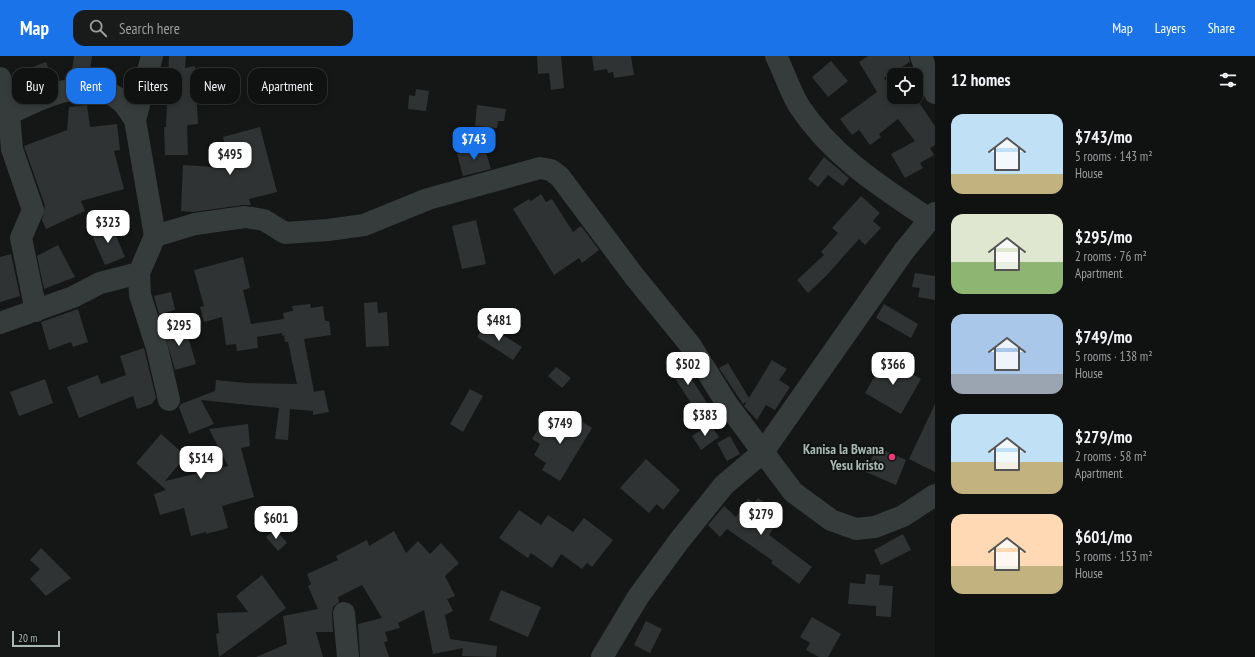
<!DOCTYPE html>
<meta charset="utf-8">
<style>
body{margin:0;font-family:"PT Sans Narrow",sans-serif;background:#191a1a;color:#f1f3f6;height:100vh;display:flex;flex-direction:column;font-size:15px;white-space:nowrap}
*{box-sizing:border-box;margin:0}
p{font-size:13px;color:#9c9d9f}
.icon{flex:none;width:22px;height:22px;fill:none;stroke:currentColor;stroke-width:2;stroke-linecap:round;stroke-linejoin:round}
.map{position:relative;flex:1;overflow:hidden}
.side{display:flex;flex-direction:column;background:#101111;width:320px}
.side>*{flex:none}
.guide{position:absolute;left:12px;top:12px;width:380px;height:36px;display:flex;gap:8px}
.buttons{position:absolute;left:887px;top:12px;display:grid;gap:8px}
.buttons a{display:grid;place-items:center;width:36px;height:36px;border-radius:8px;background:#101111;box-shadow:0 2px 6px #0003,0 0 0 1px #303131;font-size:20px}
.scale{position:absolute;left:12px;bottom:10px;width:48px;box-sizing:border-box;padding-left:4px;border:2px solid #a8b7b2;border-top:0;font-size:11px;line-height:14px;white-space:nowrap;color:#a8b7b2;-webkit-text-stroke:3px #101212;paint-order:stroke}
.price{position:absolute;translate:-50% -34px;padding:0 9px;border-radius:8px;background:#fff;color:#222;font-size:13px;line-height:26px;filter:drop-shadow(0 1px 2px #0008)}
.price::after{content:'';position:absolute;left:50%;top:24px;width:12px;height:9px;margin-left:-6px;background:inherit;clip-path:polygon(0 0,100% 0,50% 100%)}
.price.current{background:#1a73e8;color:#fff}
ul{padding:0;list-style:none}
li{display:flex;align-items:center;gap:12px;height:100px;padding:0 16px}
li span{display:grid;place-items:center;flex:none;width:112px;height:80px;border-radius:12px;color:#555}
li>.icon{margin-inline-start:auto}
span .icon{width:48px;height:48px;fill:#fffc;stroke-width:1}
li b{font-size:17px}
h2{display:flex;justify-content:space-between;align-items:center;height:48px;padding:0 16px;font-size:17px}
.pill{padding:0 14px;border-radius:12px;background:#101111;box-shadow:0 2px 6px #0003,0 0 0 1px #303131;font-size:14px;line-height:36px}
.pill.current{background:#1a73e8;color:#fff}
header{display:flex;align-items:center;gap:24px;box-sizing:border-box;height:56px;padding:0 20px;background:#1a73e8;color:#fff}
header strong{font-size:19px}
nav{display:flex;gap:22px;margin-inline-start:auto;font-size:14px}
.search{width:280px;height:36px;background:#191a1a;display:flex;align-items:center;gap:10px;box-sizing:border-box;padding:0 14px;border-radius:12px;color:#9c9d9f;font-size:15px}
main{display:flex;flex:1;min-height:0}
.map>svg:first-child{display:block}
.building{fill:#303333}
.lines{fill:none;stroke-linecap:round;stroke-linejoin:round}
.minor{stroke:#363c3b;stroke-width:22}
.poi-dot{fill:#ea3a7a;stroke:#101212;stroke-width:1.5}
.labels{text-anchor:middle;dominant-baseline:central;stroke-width:3.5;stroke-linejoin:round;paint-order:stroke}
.poi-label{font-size:14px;font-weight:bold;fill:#a8b7b2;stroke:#101212;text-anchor:end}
</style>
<header>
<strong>Map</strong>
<div class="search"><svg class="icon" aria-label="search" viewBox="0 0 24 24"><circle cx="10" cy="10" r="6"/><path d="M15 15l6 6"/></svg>Search here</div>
<nav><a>Map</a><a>Layers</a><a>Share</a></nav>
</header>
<main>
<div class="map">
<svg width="935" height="601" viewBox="0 0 935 601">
<rect width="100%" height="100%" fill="#151717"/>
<!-- building -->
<path class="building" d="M74 0H92L90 16 72 14Z
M169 0H186L185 12 195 10 198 68 187 69 188 99H165L164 71H166Z
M537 0H561L564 32 551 34 549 17 538 18Z
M592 0H631L634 19 614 22 613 16 608 17 607 13 594 15Z
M868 0H909L910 6 884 22 894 36V41H915L935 70V89L930 92 934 99 920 107 923 112 905 122 891 98 915 85 898 63 879 78 881 81 870 89 859 74 852 79 840 63 877 36 859 6Z
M831 5 848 25 828 41 812 21Z
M46 6 53 25 26 36 18 17Z
M416 33 429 35 426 55 408 53 409 39 415 40Z
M87 49 90 71 117 68 120 94 114 95 124 133 81 145 85 155 46 173 42 164 45 150 24 90 67 74 69 51Z
M477 49 506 53 504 65H498L497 72 475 70Z
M260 71 277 136 249 143 251 149H243L193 156 181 155 183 109 230 112 223 81Z
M484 90 491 113 463 120 457 98Z
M824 101 849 122 843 130 828 119 818 131 808 123Z
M541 138 546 146 552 143 573 176 581 170 599 194 582 207 579 202 554 219 513 153 529 143 531 145Z
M861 140 880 157 873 165 881 172 865 189 859 183 827 219 808 237 797 224 824 199 821 196 838 177 832 172Z
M476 164 486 208 462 213 452 170Z
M110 166 125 201 105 209 90 175Z
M58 189 75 221 44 233 37 200Z
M11 198 20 240 0 246V201Z
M243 201 250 232 243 234 251 268 284 263 283 257 293 255 292 250 310 248 311 252 323 250 325 265H329L331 279 304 283 314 336 324 334 329 356 313 359V355L290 353 288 384 275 383 279 352 201 344 214 368 189 378 179 351 181 348 215 335 216 324 246 327 297 328 288 286H285L284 279 282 280V277L257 281 258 292 237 295 236 288 226 289 222 261 204 266 200 251 204 250 194 214Z
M915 217 935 220V244L918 241 920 232 912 231Z
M171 236 175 254 159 258 154 240Z
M377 246 378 257 387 256 389 290 366 291 364 247Z
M884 248 918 268 911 282 876 262Z
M78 253 88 286 73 291 71 286 49 294 41 266Z
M161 265 187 277 196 308 175 314Z
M485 268 522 291 513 304 477 281Z
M144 292 156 342 152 348 137 353 133 340 79 362 67 331 98 319 101 328 126 319 120 300Z
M676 299 711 353 700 361 665 307Z
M885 302 921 323 901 358 865 337Z
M772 304 787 313 779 324 790 331 775 354 766 349 757 364 744 350 747 345 743 348 719 312 728 307 749 342Z
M556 311 571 322 562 332 548 320Z
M45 323 53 347 19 360 10 336Z
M470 333 483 340 463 376 450 368Z
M935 348V416L909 403Z
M570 358 592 372 560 425 542 414 546 407 534 399 540 388 532 383 544 364 560 374Z
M248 368 250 390 241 392 254 441 222 450 228 472 206 478V476L191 480 184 452 160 459 154 438 166 434 136 407 161 378 186 400 165 425 228 410 209 373Z
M710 368 719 381 701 394 692 380Z
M730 380 740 398 727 405 717 387Z
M877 391 906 404 896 429 866 416Z
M646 403 680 434 663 454 657 448 649 457 620 432Z
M758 442 770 450 767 454 780 463 769 479 812 511 799 528 771 507 773 505 727 473 720 481 708 469 724 450 736 461 748 443 754 447Z
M519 454 541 469 548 459 573 476 584 462 613 484 592 511 587 507 582 513 561 498 552 512 531 497 528 502 499 482Z
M275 473 287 487 278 495 266 481Z
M394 475 406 497 418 485 430 498 441 487 459 507 445 520 455 540 447 543 453 555 445 559 450 583 497 590 496 601 462 600 463 592 433 598 424 554 398 567 400 572 385 576 388 585 384 586 389 601H360L358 568 382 562 362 529 338 541 339 546 333 551 332 558 333 576H316L323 601H256L287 588 283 560 318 553 308 530 311 528 307 518 338 504 336 500 367 484 369 490Z
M903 478 911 494 881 509 874 494Z
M41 492 71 522 46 540 30 523 40 513 30 504Z
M866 518 880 519 879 529 893 530 891 561 876 560V550L848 548 850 527 865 528Z
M262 519 286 552 219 601 216 578 219 577 217 557 248 556 236 540Z
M501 534 541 551 528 581 489 564Z
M812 561 841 578 828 601H819L806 594 810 587 800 581Z
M646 565 662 573 650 597 634 589Z"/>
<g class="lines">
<!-- minor -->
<path class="minor" d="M152 0 135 64 155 180
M776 0C784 16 790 35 799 50 832 100 880 130 929 163
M921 0 935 37
M0 22 9 58C41 42 91 16 122 46 127 51 131 58 135 64
M9 58 12 93 33 154 21 182 36 255
M139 217 140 239 157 292 169 344
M0 267 73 241 100 227 139 217 155 180 195 168 245 161 264 164 285 177 328 174 364 169 428 143 540 112 551 114 560 121 634 220 691 290 727 348 793 436 831 464 856 473 875 471 903 460 935 439
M344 557 348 601
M602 601 638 541 679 485 724 429 763 396 904 195 935 157"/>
</g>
<!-- markers -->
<circle class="poi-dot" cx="892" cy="401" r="4"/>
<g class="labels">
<!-- poi labels -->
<g class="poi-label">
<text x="884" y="393">Kanisa la Bwana<tspan x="884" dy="16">Yesu kristo</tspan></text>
</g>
</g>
</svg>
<div class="buttons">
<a><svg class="icon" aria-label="locate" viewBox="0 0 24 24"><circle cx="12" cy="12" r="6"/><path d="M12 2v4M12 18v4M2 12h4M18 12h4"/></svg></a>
</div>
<div class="scale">20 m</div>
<b class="price current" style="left:474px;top:105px">$743</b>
<b class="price" style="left:230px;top:120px">$495</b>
<b class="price" style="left:108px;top:188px">$323</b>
<b class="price" style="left:499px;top:286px">$481</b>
<b class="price" style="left:179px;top:291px">$295</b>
<b class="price" style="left:688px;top:330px">$502</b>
<b class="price" style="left:893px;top:330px">$366</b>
<b class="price" style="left:705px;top:381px">$383</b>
<b class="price" style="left:560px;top:389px">$749</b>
<b class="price" style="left:201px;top:424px">$514</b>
<b class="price" style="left:761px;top:480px">$279</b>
<b class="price" style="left:276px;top:484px">$601</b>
<div class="guide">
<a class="pill">Buy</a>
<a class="pill current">Rent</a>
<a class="pill">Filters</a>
<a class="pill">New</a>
<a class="pill">Apartment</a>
</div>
</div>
<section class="side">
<h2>12 homes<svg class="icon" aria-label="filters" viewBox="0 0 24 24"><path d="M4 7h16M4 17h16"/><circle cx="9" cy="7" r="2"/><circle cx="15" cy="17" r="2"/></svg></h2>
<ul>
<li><span style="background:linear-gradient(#bfe0f5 75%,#c2b280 0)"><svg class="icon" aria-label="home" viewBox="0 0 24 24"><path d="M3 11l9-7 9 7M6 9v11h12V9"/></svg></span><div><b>$743/mo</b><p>5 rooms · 143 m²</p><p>House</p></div></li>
<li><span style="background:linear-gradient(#dfe7d0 60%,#8fb573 0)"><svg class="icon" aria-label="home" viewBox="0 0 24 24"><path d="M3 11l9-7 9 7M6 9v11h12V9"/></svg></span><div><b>$295/mo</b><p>2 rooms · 76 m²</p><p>Apartment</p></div></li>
<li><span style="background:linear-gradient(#a9c7e8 75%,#9aa5b1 0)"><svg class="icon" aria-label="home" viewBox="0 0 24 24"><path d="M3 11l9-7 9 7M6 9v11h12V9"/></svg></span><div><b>$749/mo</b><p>5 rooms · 138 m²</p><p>House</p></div></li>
<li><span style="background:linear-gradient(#bfe0f5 60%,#c2b280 0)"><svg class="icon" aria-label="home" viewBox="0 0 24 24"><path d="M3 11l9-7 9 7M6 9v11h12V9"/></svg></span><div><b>$279/mo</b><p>2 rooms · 58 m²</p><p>Apartment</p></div></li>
<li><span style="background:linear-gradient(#ffd9b3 65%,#c2b280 0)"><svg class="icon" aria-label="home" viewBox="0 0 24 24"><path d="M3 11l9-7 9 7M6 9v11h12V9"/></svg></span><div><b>$601/mo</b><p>5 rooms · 153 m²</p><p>House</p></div></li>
</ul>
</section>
</main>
